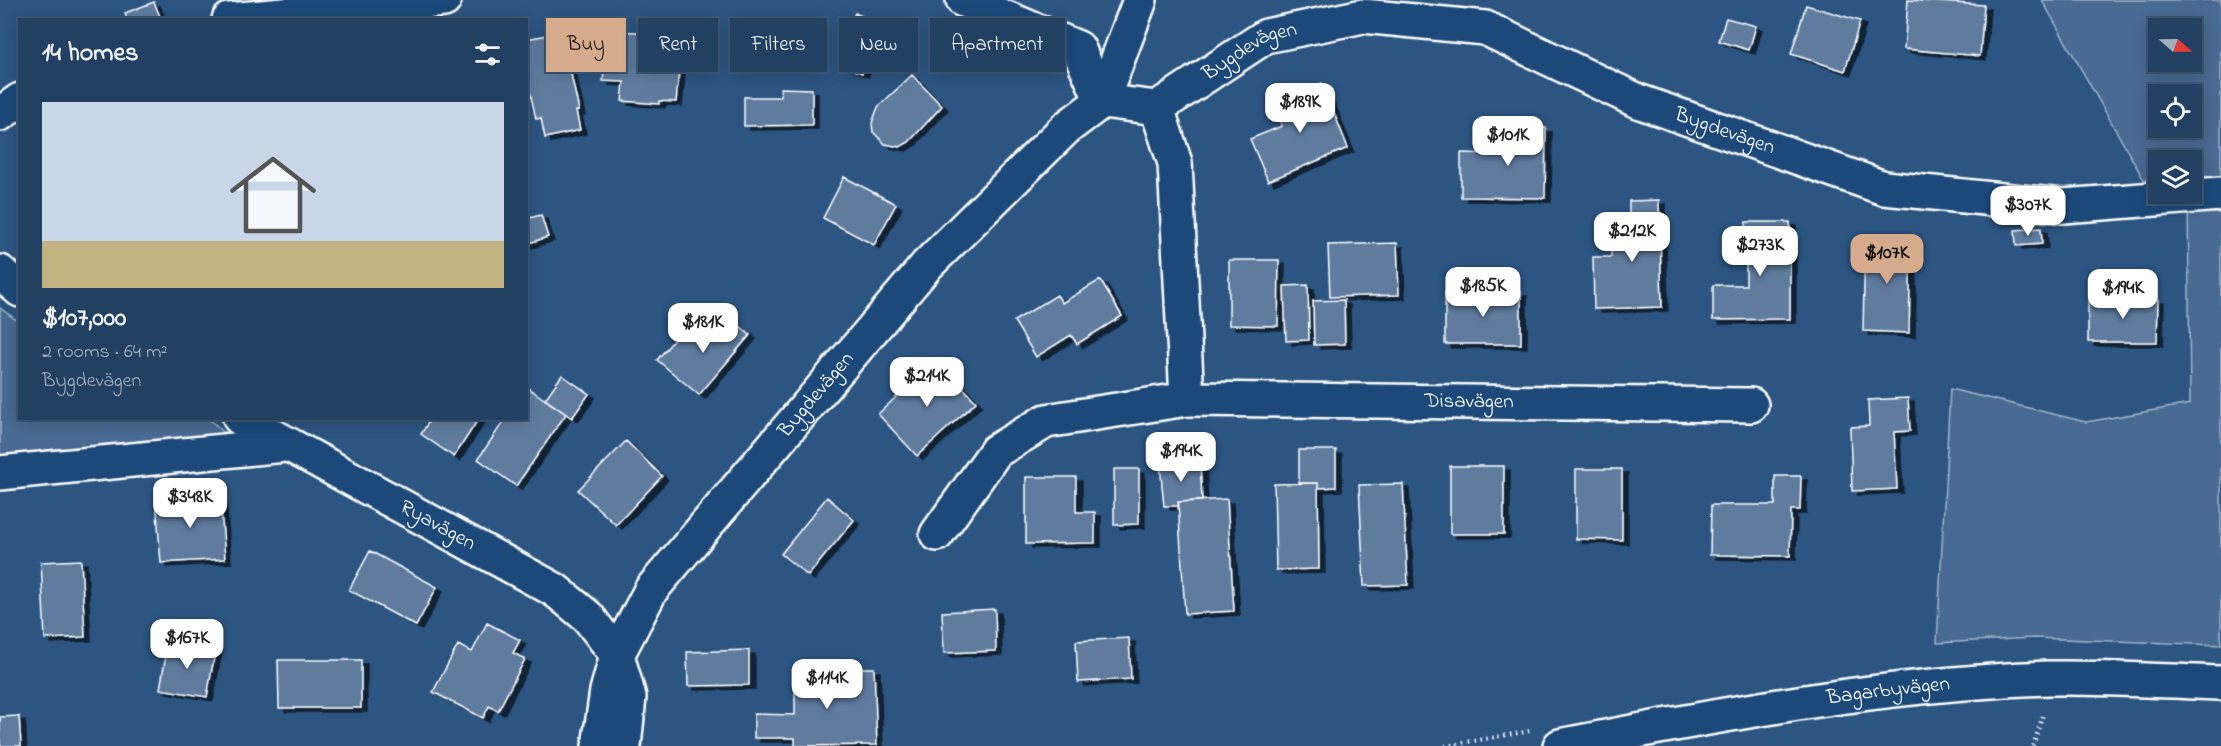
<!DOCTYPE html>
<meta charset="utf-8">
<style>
body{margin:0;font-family:"Indie Flower",sans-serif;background:#2d4b6b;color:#f1f3f6;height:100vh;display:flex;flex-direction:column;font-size:22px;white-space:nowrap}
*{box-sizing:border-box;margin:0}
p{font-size:20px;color:#a2afbe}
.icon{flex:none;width:33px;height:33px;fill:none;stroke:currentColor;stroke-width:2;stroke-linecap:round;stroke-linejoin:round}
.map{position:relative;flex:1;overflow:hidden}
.panel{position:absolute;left:18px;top:18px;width:510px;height:402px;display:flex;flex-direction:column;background:#214062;border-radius:0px;box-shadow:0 3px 15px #0003,0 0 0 2px #3e5977}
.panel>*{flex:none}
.banner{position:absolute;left:546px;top:18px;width:570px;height:54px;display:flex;gap:12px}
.needle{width:39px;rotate:110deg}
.buttons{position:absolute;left:2148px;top:18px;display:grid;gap:12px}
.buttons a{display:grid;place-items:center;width:54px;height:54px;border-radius:0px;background:#214062;box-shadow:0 3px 15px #0003,0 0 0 2px #3e5977;font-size:30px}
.price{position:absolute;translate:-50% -51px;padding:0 14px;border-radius:12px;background:#fff;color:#222;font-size:20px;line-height:39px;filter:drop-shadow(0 2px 3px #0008)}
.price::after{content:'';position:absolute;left:50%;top:36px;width:18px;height:14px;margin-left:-9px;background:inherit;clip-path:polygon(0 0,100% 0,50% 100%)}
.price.current{background:#d6ab8b;color:#111}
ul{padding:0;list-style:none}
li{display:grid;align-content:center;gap:12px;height:318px;padding:0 24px}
li span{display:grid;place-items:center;height:186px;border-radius:0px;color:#555}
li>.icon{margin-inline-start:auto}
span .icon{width:108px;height:108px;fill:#fffc;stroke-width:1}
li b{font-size:26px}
h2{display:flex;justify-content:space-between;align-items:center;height:72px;padding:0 24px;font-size:26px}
.tag{padding:0 21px;border-radius:0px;background:#214062;box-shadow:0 3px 15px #0003,0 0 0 2px #3e5977;font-size:21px;line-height:54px}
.tag.current{background:#d6ab8b;color:#111}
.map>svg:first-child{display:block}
.green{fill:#486b92;stroke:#a4b5c8;stroke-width:1.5;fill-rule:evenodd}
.building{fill:#5e7c9f;stroke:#fff;stroke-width:1.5;filter:url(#shadow)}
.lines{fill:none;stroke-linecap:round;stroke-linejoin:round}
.street-casing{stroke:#fff;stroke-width:38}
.secondary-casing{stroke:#fff;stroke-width:38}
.path{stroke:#fff;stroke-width:4;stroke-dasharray:1.5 4.5;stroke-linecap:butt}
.street{stroke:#1f4a7a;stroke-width:33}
.secondary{stroke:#1f4a7a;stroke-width:33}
.labels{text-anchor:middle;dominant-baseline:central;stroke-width:4.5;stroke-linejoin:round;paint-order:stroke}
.street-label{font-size:21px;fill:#fff;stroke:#1f4a7a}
</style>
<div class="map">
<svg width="2221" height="746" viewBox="0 0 2221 746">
<defs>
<filter id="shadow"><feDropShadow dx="6" dy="4" stdDeviation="0" flood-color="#0009"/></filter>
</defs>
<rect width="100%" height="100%" fill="#2c5582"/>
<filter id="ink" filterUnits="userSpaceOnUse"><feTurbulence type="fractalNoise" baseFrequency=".0167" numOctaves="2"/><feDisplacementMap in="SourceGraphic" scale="12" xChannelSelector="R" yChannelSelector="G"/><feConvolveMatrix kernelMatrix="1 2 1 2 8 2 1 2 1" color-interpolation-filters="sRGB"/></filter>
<g filter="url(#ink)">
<!-- green -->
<path class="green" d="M2042 0H2221V645L2034 638 1937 643 1950 389 2086 422 2190 404 2188 194H2192V160H2158V178L2144 180ZM2158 28H2192V62H2158ZM2158 94H2192V128H2158Z
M0 308 19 322 20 418 209 419 228 436 0 459Z"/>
<!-- building -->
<path class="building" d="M1908 0 1984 5 1980 56 1904 49Z
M154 2 161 19 127 20 125 13Z
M1806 5 1860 21 1845 71 1791 54Z
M855 13 885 26 862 73 845 66 850 54 838 49Z
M1726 18 1756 26 1749 50 1719 41Z
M607 31 665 33V38L682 40 676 102 659 101V104L622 101 624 82 603 81Z
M559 33 562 51H566L579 111H576L580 130 545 138 541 118 536 119 526 73V39Z
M912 75 942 106 909 142 900 147 885 144 873 132 872 123 878 107Z
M1322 83 1348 148 1268 181 1250 139 1282 126 1273 104Z
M780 88 812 89V125L744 126V97H781Z
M1500 127 1546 128 1545 198 1461 197V153L1500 154Z
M844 177 896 204 874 245 823 218Z
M1659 200 1662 307 1594 309 1593 257H1611L1610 228H1629V201Z
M541 215 548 237 526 244V219Z
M1746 222H1790V319L1713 320V285H1746Z
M2041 228 2042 244 2016 246 2015 230Z
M1865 238 1911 240 1909 333 1863 331Z
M1397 243 1399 295 1330 297 1328 245Z
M1229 260H1279L1278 326 1229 325Z
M1100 280 1122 316 1077 344 1071 335 1036 357 1014 321 1057 295 1062 303Z
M1308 285 1309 340 1286 341 1284 286Z
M1445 292H1521V344H1445Z
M2088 298 2158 299 2157 342H2088Z
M1344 300 1345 344 1314 345 1313 301Z
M728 315 750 335 699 395 657 360 683 329 699 345Z
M937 359 976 402 917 456 878 414Z
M562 375 589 394 572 418 545 399Z
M528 388 566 414 516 486 478 459 506 418H526Z
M1908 398 1910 431 1894 432 1897 489 1852 491 1850 427 1869 426 1868 400Z
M431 418H479L454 457 421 434Z
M626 441 662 476 616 525 578 490Z
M1299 450H1336V487L1318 488V483H1299Z
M1200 461 1202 501 1178 502 1179 506H1164L1160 465Z
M1450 466H1504V534H1450Z
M1114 469H1139V524L1114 525Z
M1576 469H1622V540L1576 539Z
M1775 476H1801L1800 510H1791L1790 556 1710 555 1711 505H1775Z
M1026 477H1076V512H1095V543L1026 544Z
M1318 483 1319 569 1276 570 1274 484Z
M1403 484 1408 585 1364 586 1359 485Z
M220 496 225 559 161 563 156 500Z
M827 497 854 520 808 576 781 554Z
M1227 499 1234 611 1185 614 1178 502Z
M370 551 437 587 416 626 349 590Z
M81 560 85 637 45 639 41 562Z
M995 609 996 651 944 653 942 612Z
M487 623 520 640 513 653 525 659 498 711 489 706 483 718 433 692 458 645 472 652Z
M1129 638 1131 679 1078 682 1076 641Z
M168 643 215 652 207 697 160 689Z
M749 650V685L688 686 687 652Z
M278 660H361V708H279Z
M795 668H874L877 745 795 746V738H754V714L795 715Z
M19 716 21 746H0V717Z"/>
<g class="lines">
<defs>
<g id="street">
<path d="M963 0 1078 48 1102 101"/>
<path d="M229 20 444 0"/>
<path d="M1102 101 1140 0"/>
<path d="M0 114 20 100"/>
<path d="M0 272 20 290"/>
<path id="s1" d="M1187 399 1751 405"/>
<path id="s2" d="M240 418 555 590 588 617 617 655 629 697 624 746"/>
<path d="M0 473 285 445"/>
<path d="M937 534 996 451 1046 421 1187 399 1175 163 1157 108"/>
<path id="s3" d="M599 746 607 691 617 655 651 590 927 265 1066 128 1102 101 1157 108 1266 36 1363 16 1485 28 1638 101 1884 188 2063 206 2221 194"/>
</g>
<g id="secondary">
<path id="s4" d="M1560 746C1721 714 1884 684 2048 678 2105 677 2164 681 2221 683"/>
</g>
</defs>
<!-- street casing -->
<use href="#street" class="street-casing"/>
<!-- secondary casing -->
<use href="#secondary" class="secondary-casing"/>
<!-- path -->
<path class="path" d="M1445 746 1530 731
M2033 746 2044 712"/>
<!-- street -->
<use href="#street" class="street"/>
<!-- secondary -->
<use href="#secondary" class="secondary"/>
</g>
</g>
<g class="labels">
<!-- street labels -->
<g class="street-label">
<text stroke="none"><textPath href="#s3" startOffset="998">Bygdevägen</textPath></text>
<text stroke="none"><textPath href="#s3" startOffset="1502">Bygdevägen</textPath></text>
<text stroke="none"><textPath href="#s3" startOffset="422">Bygdevägen</textPath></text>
<text stroke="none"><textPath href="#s1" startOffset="282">Disavägen</textPath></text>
<text stroke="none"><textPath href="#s2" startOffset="225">Ryavägen</textPath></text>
<text stroke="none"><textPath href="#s4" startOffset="333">Bagarbyvägen</textPath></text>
</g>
</g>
</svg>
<div class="buttons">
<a><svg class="needle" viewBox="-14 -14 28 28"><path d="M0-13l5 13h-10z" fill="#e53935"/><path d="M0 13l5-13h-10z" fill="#a2afbe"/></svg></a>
<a><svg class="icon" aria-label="locate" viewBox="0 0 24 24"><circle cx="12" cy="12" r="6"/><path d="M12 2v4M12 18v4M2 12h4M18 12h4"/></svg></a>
<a><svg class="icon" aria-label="layers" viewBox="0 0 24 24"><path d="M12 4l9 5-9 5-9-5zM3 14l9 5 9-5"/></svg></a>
</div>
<b class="price" style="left:1300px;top:134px">$189K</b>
<b class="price" style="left:1508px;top:167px">$101K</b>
<b class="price" style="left:2028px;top:237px">$307K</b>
<b class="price" style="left:1632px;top:263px">$212K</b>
<b class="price" style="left:1760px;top:277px">$273K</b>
<b class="price current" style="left:1887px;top:285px">$107K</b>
<b class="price" style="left:1483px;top:318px">$185K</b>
<b class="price" style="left:2123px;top:320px">$194K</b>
<b class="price" style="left:703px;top:354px">$181K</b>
<b class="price" style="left:927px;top:408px">$214K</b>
<b class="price" style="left:1181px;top:483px">$194K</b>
<b class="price" style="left:190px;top:529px">$348K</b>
<b class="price" style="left:187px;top:670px">$167K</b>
<b class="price" style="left:827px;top:710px">$114K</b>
<div class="banner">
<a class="tag current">Buy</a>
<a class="tag">Rent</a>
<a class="tag">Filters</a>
<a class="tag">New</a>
<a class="tag">Apartment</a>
</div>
<section class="panel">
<h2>14 homes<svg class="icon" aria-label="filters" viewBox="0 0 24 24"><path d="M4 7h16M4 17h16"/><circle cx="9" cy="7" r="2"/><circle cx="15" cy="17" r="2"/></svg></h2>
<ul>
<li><span style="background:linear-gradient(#c9d6e8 75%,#c2b280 0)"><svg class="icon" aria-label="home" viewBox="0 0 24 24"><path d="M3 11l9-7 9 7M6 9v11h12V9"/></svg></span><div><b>$107,000</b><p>2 rooms · 64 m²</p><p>Bygdevägen</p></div></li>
</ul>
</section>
</div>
